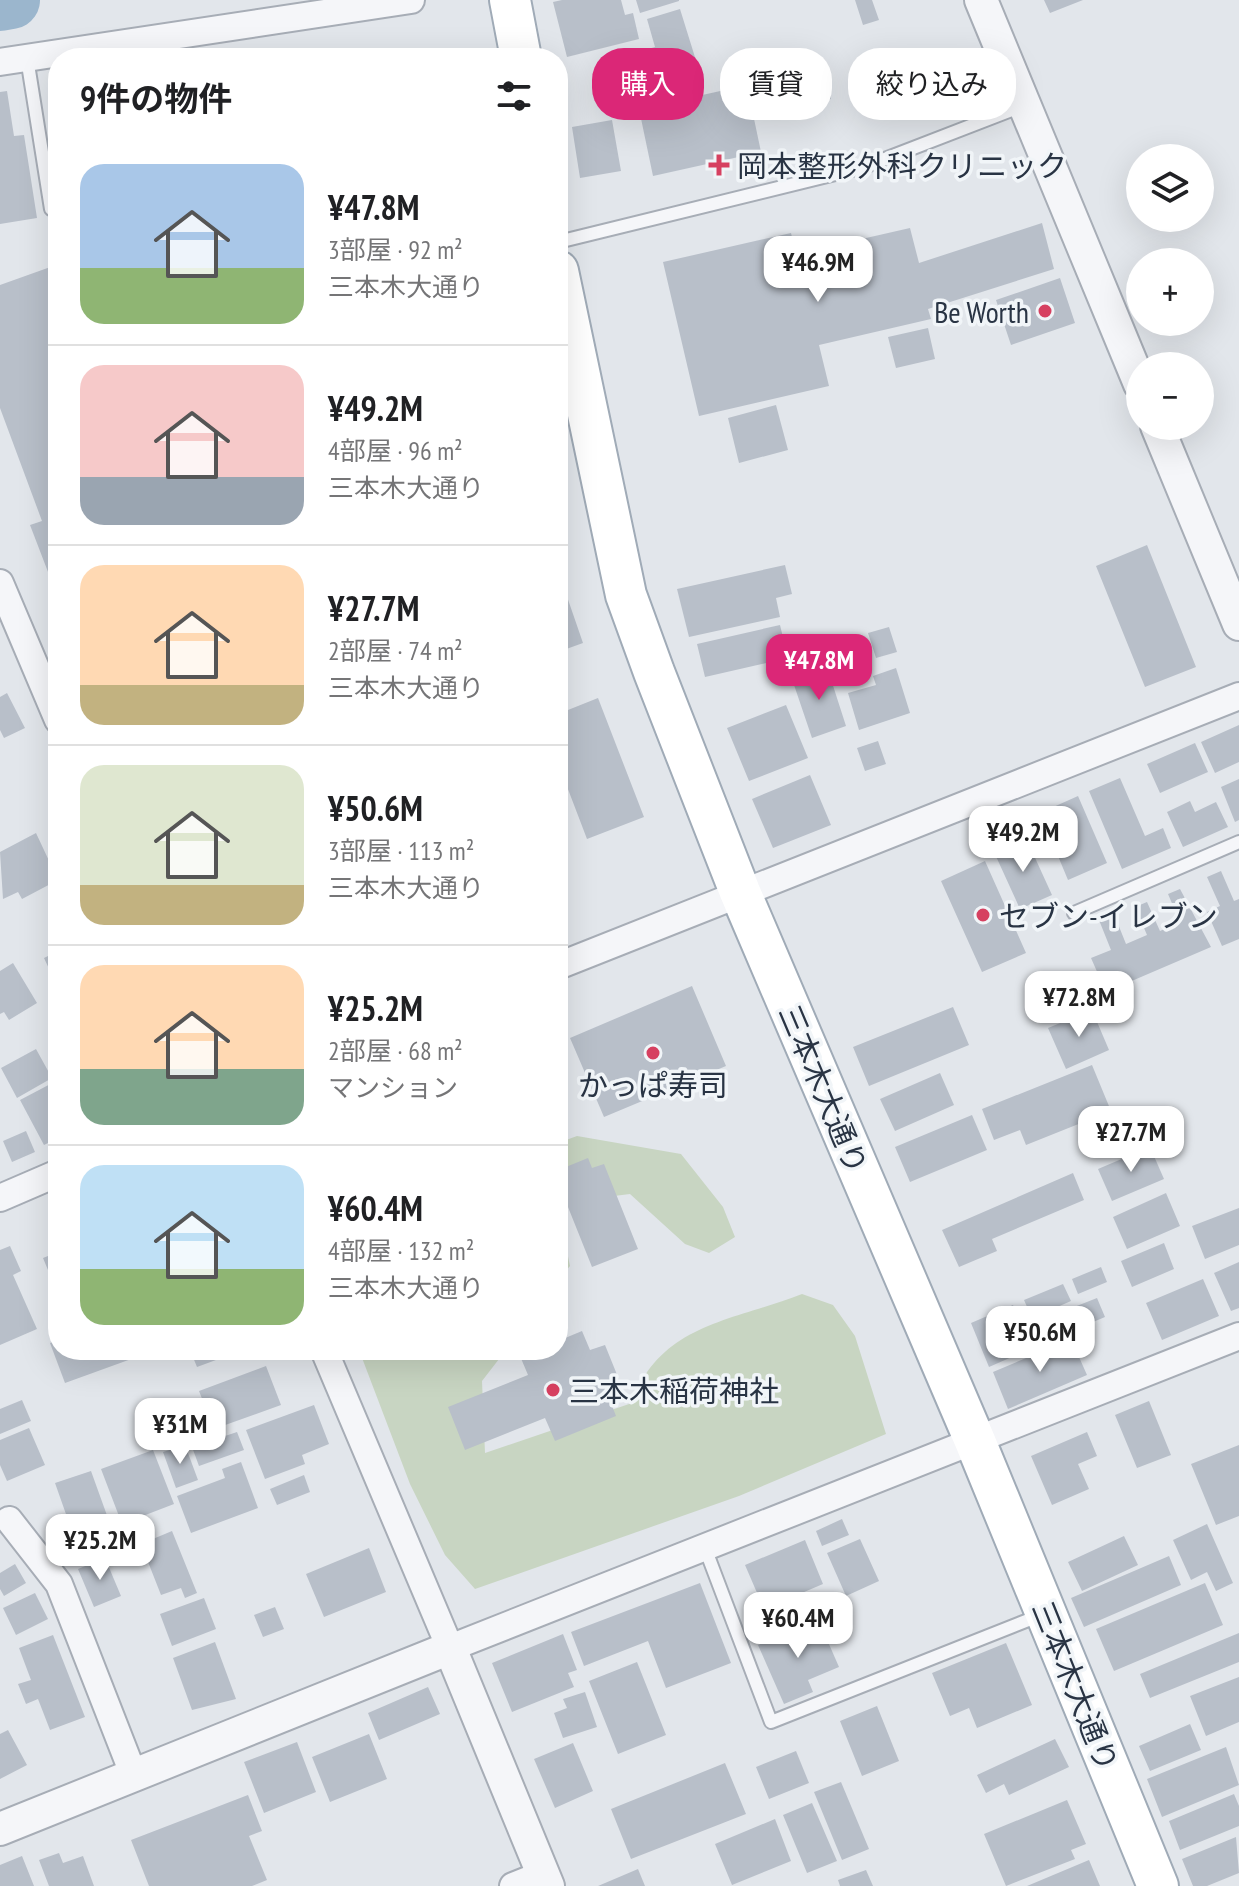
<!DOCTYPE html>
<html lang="ja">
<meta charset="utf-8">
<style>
body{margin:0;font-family:"PT Sans Narrow","Noto Sans JP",sans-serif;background:#f2f2f2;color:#202124;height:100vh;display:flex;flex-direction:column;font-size:30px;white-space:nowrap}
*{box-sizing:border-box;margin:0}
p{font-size:26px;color:#757577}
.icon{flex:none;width:44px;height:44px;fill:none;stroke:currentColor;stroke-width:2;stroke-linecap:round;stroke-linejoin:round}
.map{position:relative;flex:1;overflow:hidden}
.details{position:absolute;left:48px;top:48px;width:520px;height:1312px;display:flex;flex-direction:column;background:#fff;border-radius:32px;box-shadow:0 8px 32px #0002}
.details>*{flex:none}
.guide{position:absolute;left:592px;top:48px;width:526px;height:72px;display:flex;gap:16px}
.fabs{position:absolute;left:1126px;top:144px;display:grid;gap:16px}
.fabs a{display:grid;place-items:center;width:88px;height:88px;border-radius:50%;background:#fff;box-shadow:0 8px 32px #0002;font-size:40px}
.price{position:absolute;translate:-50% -68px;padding:0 18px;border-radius:16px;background:#fff;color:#222;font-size:26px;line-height:52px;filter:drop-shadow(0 2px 4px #0008)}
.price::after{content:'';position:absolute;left:50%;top:48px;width:24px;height:18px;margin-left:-12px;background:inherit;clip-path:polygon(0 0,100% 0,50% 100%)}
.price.current{background:#db2777;color:#fff}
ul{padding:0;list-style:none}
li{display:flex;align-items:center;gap:24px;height:200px;padding:0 32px}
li+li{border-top:2px solid #e0e0e0}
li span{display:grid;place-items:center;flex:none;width:224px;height:160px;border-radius:24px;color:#555}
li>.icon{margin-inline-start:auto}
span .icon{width:96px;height:96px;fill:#fffc;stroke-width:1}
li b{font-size:34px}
h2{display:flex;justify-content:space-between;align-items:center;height:96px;padding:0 32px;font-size:34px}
.tag{padding:0 28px;border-radius:32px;background:#fff;box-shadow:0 8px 32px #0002;font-size:28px;line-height:72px}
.tag.current{background:#db2777;color:#fff}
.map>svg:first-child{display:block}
.green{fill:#c8d5c2}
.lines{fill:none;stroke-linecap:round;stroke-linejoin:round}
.river{stroke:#9bb6cd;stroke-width:58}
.building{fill:#b8bfc9}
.service-casing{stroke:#a7adb6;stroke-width:16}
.minor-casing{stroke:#a7adb6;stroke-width:30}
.tertiary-casing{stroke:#a7adb6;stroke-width:36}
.primary-casing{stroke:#a0abb7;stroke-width:44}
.service{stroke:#f5f6f9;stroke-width:12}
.minor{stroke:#f5f6f9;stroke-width:26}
.tertiary{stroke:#f5f6f9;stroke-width:32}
.primary{stroke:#fff;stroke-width:40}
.poi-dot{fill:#d64060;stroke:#f1f5f8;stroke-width:3}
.labels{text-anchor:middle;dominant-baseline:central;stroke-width:7;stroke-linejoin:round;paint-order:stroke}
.poi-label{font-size:30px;fill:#293444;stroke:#f1f5f8;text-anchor:start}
.street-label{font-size:30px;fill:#293444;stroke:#f1f5f8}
</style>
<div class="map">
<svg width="1239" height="1886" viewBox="0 0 1239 1886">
<rect width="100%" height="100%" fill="#e2e6eb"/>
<!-- green -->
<path class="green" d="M577 1136 681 1154 723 1207 735 1237 709 1253 685 1244 630 1194 558 1203V1143Z
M558 1208 570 1266 558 1280Z
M802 1294 833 1305 855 1336 886 1434 739 1496 475 1589 445 1555 410 1484 359 1350H506L482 1381 485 1453 632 1403C659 1324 734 1321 802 1294Z"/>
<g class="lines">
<!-- river -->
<path class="river" d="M0 2 11 0"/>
</g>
<!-- building -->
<path class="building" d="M562 0H621L625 15 633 13 639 39 567 57 553 2Z
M636 0H679V1L640 13Z
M855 0H872L879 20 863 25Z
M1044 0H1083L1050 13Z
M680 9 703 83 634 103 620 57 655 47 647 19Z
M823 61 831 99 769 113 761 74Z
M752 84 758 113 753 114 761 152 653 176 639 109Z
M7 91 14 136 24 135 37 218 0 224V92Z
M612 120 621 171 580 178 572 127Z
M1042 223 1054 269 928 309 931 319 819 345 829 386 699 416 663 262 791 233 796 254 910 228 919 263Z
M56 265 58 271V598L30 525 42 521 0 408V285Z
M1060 278 1075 323 1011 345 996 300Z
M928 328 935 359 896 368 888 337Z
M776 405 788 450 739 463 728 418Z
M1147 545 1196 667 1145 687 1096 566Z
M785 565 792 594 776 598 780 617 689 637 677 589Z
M563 585 583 643 558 652V587Z
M780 625 788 658 705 677 697 644Z
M889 627 897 652 876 658 868 633Z
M827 667 846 726 812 738 792 679Z
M896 668 910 713 859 730 848 693 876 685 873 676Z
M7 693 25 728 4 738 0 730V697Z
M598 698 644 817 587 839 558 763V714Z
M786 705 808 758 749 781 727 728Z
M1239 725V762L1215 773 1201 742Z
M878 741 886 764 865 771 857 748Z
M1195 743 1208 772 1160 793 1147 764Z
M810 775 831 825 773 848 752 799Z
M1120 778 1145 836 1163 828 1171 848 1122 869 1089 791Z
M1239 779V820L1235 822 1221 787Z
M1078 796 1107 863 1068 880 1040 813Z
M1190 801 1195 812 1216 802 1228 827 1183 847 1167 812Z
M36 833 58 880 22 899 18 892 3 899 0 852Z
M1026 838 1052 895 1020 909 994 852Z
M985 861 1026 953 982 972 941 881Z
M1221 871 1234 901 1239 899V939L1222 946 1207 912 1220 906 1207 877Z
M1180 889 1211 947 1106 992 1091 958 1111 950 1099 920 1114 914 1126 944 1147 935 1135 907 1147 902 1160 931 1180 922 1168 894Z
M58 951V988L44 958Z
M13 963 37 1003 9 1020 4 1012 0 1014V971Z
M692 986 726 1066 604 1117 570 1038Z
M953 1007 969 1045 869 1086 853 1047Z
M1092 1010 1109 1050 1066 1069 1048 1028Z
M36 1049 52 1078 17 1098 1 1068Z
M1092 1065 1111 1111 1026 1145 1020 1130 994 1140 982 1109Z
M940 1073 954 1105 895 1131 880 1099Z
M58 1080V1138L44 1145 20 1100Z
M972 1115 987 1150 910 1182 895 1147Z
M26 1131 35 1152 12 1162 3 1141Z
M1150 1147 1164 1179 1112 1201 1098 1169Z
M588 1158 592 1168 604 1164 638 1249 592 1267 558 1182 565 1179 561 1169Z
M1073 1173 1084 1200 992 1239 997 1251 959 1267 942 1230Z
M1166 1193 1180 1226 1127 1249 1113 1217Z
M1239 1208V1245L1205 1259 1192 1226Z
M1164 1243 1174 1269 1132 1287 1121 1261Z
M10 1246 21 1271 13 1275 37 1329 0 1345V1250Z
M58 1252V1294L43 1258Z
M1239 1262V1308L1231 1311 1214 1273Z
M1101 1267 1107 1282 1078 1294 1072 1279Z
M1203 1279 1219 1316 1162 1340 1146 1303Z
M1063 1284 1071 1301 1032 1318 1024 1300Z
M1097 1298 1105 1317 1067 1333 1059 1313Z
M1013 1305 1021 1325 1036 1319 1046 1342 989 1367 971 1323Z
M582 1331 590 1350 605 1345 622 1387 607 1393 616 1416 555 1441 545 1418 465 1450 448 1407 528 1375 520 1356 535 1350H558V1341Z
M1071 1339 1087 1375 1008 1409 993 1372Z
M58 1340V1350H131L134 1358 65 1383 50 1343Z
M190 1350H243L197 1367Z
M266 1366 281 1405 214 1429 199 1391Z
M22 1400 31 1421 0 1434V1409Z
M1149 1401 1171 1455 1137 1468 1115 1415Z
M314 1405 329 1444 302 1455 305 1464 265 1479 246 1430Z
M29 1428 45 1465 7 1481 0 1465V1440Z
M237 1432 244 1450 199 1466 192 1447Z
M1087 1432 1097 1456 1078 1464 1089 1489 1052 1505 1031 1456Z
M185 1445 198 1480 176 1488 163 1452Z
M1239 1445V1516L1216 1525 1191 1464Z
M153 1450 174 1504 122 1524 101 1469Z
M241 1462 258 1508 191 1533 177 1496 225 1478 222 1469Z
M91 1471 109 1521 73 1534 55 1483Z
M304 1475 310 1492 277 1505 270 1489Z
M842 1519 849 1535 822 1546 816 1531Z
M1207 1524 1233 1583 1216 1591 1207 1572 1191 1580 1173 1540Z
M172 1531 197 1593 185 1598 181 1588 161 1595 141 1544Z
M1124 1536 1138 1565 1082 1591 1068 1562Z
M860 1539 879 1581 846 1596 827 1553Z
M805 1540 823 1584 764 1609 745 1565Z
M369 1548 386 1592 324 1617 306 1574Z
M1169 1556 1181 1585 1084 1627 1071 1598Z
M105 1558 121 1596 94 1607 78 1569Z
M15 1564 26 1583 4 1596 0 1589V1573Z
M700 1583 731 1663 666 1688 648 1641 584 1666 571 1632Z
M1205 1583 1223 1625 1114 1671 1096 1629Z
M35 1593 48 1619 16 1635 3 1608Z
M204 1598 216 1629 172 1646 160 1614Z
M275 1607 284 1629 263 1637 254 1615Z
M818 1619 839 1667 808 1680 813 1692 784 1704 758 1645Z
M1239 1633V1662L1150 1698 1140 1674Z
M563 1634 577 1670 568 1673 574 1687 512 1712 492 1663Z
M53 1635 85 1717 50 1730 38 1699 26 1704 18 1684 31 1680 19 1648Z
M215 1642 236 1699 192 1710 173 1658Z
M1006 1643 1032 1705 977 1728 969 1708 950 1716 932 1673Z
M637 1662 666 1735 618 1754 589 1681Z
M1239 1677V1722L1206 1736 1190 1696Z
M428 1687 440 1714 379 1740 368 1713Z
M585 1692 597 1727 563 1738 554 1713 567 1708 563 1699Z
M877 1706 899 1761 862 1776 840 1721Z
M1190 1724 1201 1750 1150 1771 1139 1746Z
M8 1730 27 1765 0 1779V1734Z
M369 1734 387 1779 330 1802 312 1757Z
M1055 1739 1069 1767 1009 1795 1004 1784 986 1793 977 1775Z
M297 1742 316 1792 264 1813 244 1762Z
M573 1743 593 1791 555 1808 534 1759Z
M1226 1747 1239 1785 1162 1817 1147 1779Z
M796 1751 809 1783 769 1799 756 1767Z
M725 1763 746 1814 631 1859 611 1809Z
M841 1782 869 1849 842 1860 814 1792Z
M1234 1794 1239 1806V1826L1180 1850 1169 1821Z
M248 1795 262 1831 249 1836 267 1880 252 1886H149L131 1840Z
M1067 1800 1086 1844 1071 1850 1075 1859 1006 1886 984 1834Z
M812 1803 837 1861 807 1873 783 1815Z
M775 1819 791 1861 732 1885 715 1844Z
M1236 1837 1239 1873 1207 1886H1193L1182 1859Z
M59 1853 63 1863 83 1856 94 1886H49L39 1860Z
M22 1856 34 1886H0V1865Z
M1089 1860 1100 1886H1027Z
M638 1869 645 1886H598Z
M866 1870 873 1886H840L838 1880Z"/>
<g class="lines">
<defs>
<path id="service" d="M27 58 51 209
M558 242 864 167 1022 106
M1074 913 1239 842
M705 1548 771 1722 1041 1615"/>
<path id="minor" d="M0 62 411 0
M0 583 58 720
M558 966 1239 696
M0 1198 58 1173
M324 1350 450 1648 1239 1336
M9 1520 59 1584 134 1776
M513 1886 543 1874"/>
<path id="tertiary" d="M981 0 1140 384
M1157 426 1239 624
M0 1829 450 1648 548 1886"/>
<path id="primary" d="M510 0 521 58
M558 271 626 595 654 672 740 892 975 1441 1158 1886"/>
</defs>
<!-- service casing -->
<use href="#service" class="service-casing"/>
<!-- minor casing -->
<use href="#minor" class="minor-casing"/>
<!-- tertiary casing -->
<use href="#tertiary" class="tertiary-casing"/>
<!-- primary casing -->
<use href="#primary" class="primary-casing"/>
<!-- service -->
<use href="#service" class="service"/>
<!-- minor -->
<use href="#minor" class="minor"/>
<!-- tertiary -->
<use href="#tertiary" class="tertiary"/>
<!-- primary -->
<use href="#primary" class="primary"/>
</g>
<!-- markers -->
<g class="poi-dot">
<path d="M715 153h8v8h8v8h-8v8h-8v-8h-8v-8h8z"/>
<circle cx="1045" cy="311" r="8"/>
<circle cx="983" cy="915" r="8"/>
<circle cx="653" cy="1053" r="8"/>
<circle cx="553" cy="1390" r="8"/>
</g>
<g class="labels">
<!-- poi labels -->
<g class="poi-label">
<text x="737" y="165">岡本整形外科クリニック</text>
<text x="1029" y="311" text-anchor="end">Be Worth</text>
<text x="999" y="915">セブン-イレブン</text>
<text x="653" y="1084" text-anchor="middle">かっぱ寿司</text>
<text x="569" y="1390">三本木稲荷神社</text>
</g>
<!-- street labels -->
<g class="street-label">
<text transform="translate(824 1089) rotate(67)">三本木大通り</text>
<text transform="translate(1076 1686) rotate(68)">三本木大通り</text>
</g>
</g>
</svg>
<div class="fabs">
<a><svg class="icon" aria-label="layers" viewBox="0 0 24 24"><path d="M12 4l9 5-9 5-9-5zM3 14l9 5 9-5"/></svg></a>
<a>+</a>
<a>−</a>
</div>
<b class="price" style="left:818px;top:304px">¥46.9M</b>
<b class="price current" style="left:819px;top:702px">¥47.8M</b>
<b class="price" style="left:1023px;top:874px">¥49.2M</b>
<b class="price" style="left:1079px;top:1039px">¥72.8M</b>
<b class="price" style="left:1131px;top:1174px">¥27.7M</b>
<b class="price" style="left:1040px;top:1374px">¥50.6M</b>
<b class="price" style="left:180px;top:1466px">¥31M</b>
<b class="price" style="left:100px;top:1582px">¥25.2M</b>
<b class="price" style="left:798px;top:1660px">¥60.4M</b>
<div class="guide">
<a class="tag current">購入</a>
<a class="tag">賃貸</a>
<a class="tag">絞り込み</a>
</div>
<section class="details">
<h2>9件の物件<svg class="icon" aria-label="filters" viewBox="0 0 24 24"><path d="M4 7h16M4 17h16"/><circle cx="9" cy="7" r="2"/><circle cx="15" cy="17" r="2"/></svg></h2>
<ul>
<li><span style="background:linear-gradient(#a9c7e8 65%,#8fb573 0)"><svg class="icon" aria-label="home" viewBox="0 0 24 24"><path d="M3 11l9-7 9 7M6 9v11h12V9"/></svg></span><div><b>¥47.8M</b><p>3部屋 · 92 m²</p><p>三本木大通り</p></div></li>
<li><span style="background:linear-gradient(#f6c9c9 70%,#9aa5b1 0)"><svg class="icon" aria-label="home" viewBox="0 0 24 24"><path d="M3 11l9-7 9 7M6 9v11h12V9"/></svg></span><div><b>¥49.2M</b><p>4部屋 · 96 m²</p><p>三本木大通り</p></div></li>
<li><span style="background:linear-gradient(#ffd9b3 75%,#c2b280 0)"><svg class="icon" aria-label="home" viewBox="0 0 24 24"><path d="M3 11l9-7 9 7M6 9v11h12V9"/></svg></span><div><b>¥27.7M</b><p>2部屋 · 74 m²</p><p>三本木大通り</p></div></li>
<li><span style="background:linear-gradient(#dfe7d0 75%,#c2b280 0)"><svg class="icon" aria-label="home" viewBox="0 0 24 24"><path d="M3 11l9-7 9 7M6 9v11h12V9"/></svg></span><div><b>¥50.6M</b><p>3部屋 · 113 m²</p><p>三本木大通り</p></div></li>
<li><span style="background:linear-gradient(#ffd9b3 65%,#7fa58c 0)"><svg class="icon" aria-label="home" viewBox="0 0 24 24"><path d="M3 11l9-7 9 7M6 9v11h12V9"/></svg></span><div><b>¥25.2M</b><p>2部屋 · 68 m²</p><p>マンション</p></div></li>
<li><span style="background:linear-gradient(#bfe0f5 65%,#8fb573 0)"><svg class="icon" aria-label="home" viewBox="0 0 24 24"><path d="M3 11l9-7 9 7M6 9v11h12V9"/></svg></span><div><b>¥60.4M</b><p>4部屋 · 132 m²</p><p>三本木大通り</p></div></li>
</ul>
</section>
</div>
